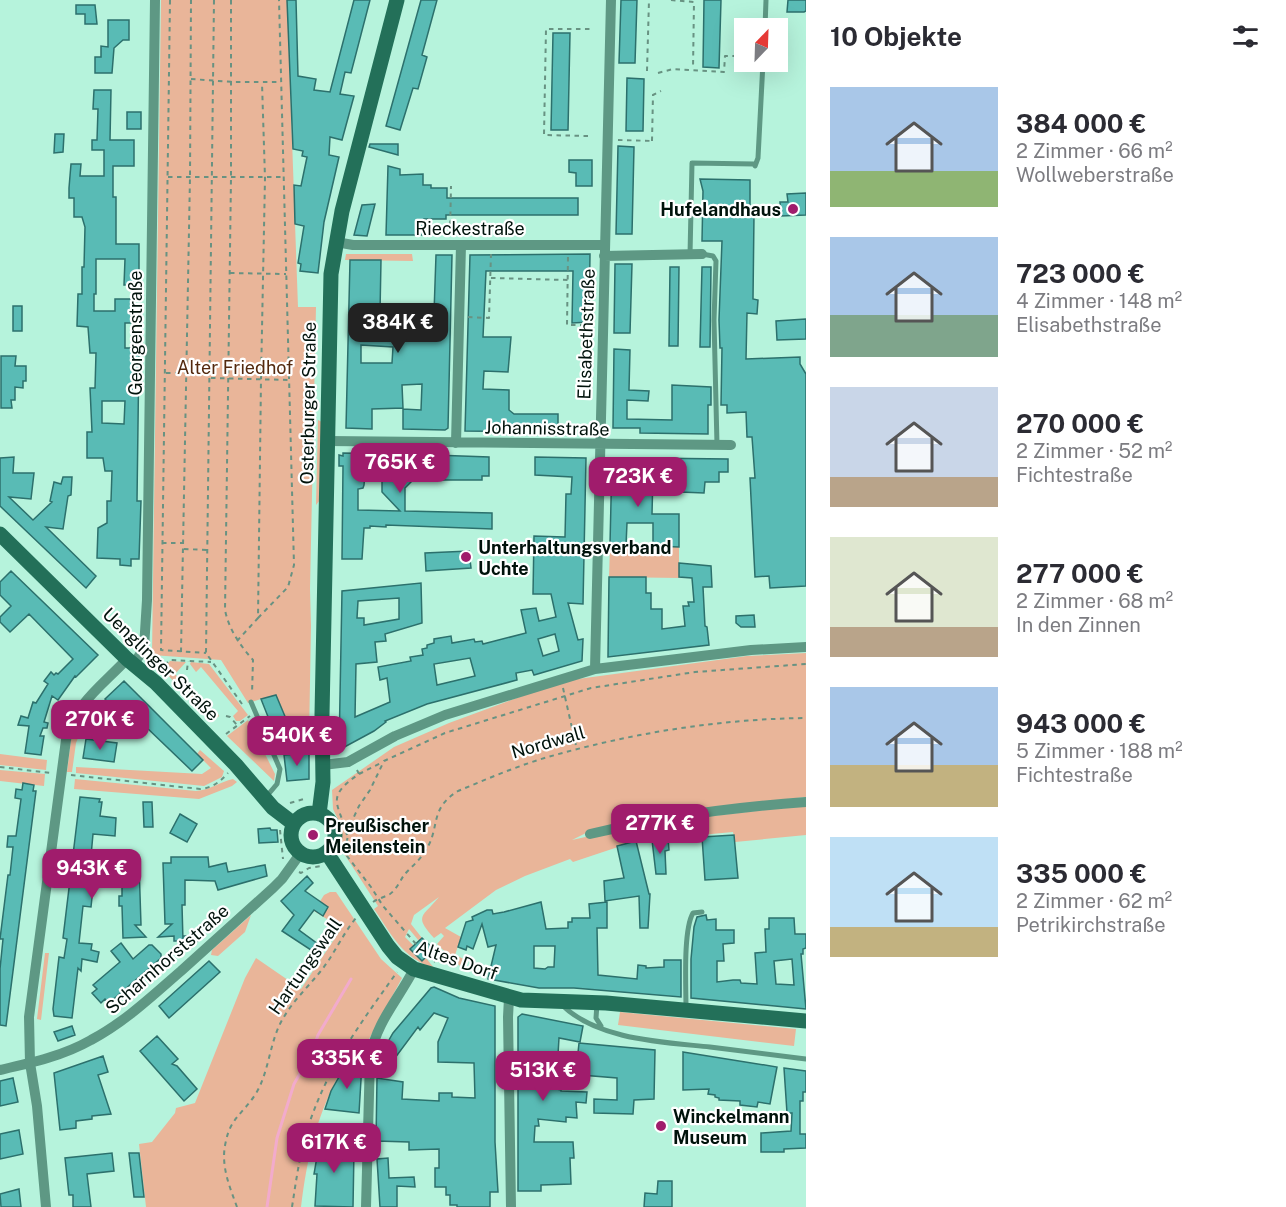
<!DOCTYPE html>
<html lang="de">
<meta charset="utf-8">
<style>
body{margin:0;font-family:"Public Sans",sans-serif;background:#f2f2f3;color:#2b2b33;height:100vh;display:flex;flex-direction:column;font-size:22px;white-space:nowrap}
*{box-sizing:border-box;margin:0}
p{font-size:20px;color:#7c7c81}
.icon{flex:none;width:33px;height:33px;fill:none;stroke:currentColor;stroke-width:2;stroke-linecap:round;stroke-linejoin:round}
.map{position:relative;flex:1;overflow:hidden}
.panel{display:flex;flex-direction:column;background:#fff;width:480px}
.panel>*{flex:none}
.needle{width:39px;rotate:23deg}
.tools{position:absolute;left:734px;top:18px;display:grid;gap:12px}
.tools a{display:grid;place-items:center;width:54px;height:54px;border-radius:0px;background:#fff;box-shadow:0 6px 24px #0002;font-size:30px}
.price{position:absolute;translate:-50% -51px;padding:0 14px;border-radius:12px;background:#a01c6c;color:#fff;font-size:20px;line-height:39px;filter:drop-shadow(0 2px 3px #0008)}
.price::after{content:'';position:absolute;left:50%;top:36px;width:18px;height:14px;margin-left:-9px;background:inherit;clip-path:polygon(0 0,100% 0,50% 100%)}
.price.selected{background:#222;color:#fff}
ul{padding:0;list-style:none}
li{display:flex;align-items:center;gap:18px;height:150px;padding:0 24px}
li span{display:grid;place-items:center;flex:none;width:168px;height:120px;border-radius:0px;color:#555}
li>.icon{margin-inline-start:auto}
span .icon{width:72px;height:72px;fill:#fffc;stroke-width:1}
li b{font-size:26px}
h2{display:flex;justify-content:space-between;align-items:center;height:72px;padding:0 24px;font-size:26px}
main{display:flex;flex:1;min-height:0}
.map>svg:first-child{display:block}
.green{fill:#e9b599}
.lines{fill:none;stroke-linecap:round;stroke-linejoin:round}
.stream{stroke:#f2abcc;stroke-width:3}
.building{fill:#59bbb5;stroke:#2c706c;stroke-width:1.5;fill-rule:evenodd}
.path{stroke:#689282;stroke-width:2;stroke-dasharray:4.5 4.5;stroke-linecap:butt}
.lane{stroke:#5e9884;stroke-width:5}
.street{stroke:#5e9884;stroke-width:10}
.secondary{stroke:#237059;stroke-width:15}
.poi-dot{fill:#a01c6c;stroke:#fff;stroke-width:2}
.labels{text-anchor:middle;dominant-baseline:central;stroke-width:4.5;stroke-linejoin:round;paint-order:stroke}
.poi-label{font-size:18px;font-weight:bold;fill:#00120b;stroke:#fff;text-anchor:start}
.street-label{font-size:18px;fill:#00120b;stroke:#fff}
.park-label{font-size:18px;fill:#53290e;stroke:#fff}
</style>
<main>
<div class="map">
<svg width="806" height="1207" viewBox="0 0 806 1207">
<rect width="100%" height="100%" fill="#b6f3dc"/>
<!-- green -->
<path class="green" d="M161 0H287L298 307H316L310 589 311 626 309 739 279 742 261 699 248 703 221 660 152 655Z
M346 254H412L413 261 345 260Z
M318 420 322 422 320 500 316 505Z
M610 545 679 547V578L609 577Z
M806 653V797L678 811 590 831 572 840 643 824 806 805V835L735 842 733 832 636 841 573 862 570 859 525 876 496 890 445 928 461 937 455 955 464 959 460 966 437 944 444 936 441 933 434 938C413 915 423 917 439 897L414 915 411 924 422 938 419 941 409 929 405 937 414 946 411 950 422 961 426 958 434 968C402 958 392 935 374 909L378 906 341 849 342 828 333 809 332 790 394 747 449 723 563 681 747 656Z
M170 661 186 662 175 674 212 718 218 714 219 716 212 722 164 671 163 668Z
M191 662 209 664 248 715 240 721H236L233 716 238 711 201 667 196 672 190 664Z
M81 717 86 718 76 743 72 772H67L71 740Z
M248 720 275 774 274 781 227 736Z
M200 750 224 771 222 777 204 786 76 773V767L202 774 211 768 197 754Z
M0 754 47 760 46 770 0 765Z
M0 770 45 774 44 786 0 781Z
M75 779 196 791C210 790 220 782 233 779L237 782 232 786 199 799 74 789Z
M330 892H336L381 959 402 978 368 1041 365 1044 356 1040C341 1070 324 1101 315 1134 308 1158 304 1182 301 1207H146L139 1144 152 1142 175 1113 176 1108 195 1103 245 978 256 958 301 989 339 932 338 926 314 911 324 895Z
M251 915 245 932 218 956 211 955 212 950Z
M45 953H49L41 1020 37 1019Z
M620 1012 796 1029 794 1046 618 1025Z"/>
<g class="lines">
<!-- stream -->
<path class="stream" d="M267 1207 277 1138 294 1084 312 1052 318 1035 351 979"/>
</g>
<!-- building -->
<path class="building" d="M287 0H296L298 76 316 79 314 90 330 92 354 0H370L351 73 345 72 340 94 354 96 342 140 330 137 329 155 339 157 324 222 318 273 300 271 301 264 298 263 304 226 295 224 294 185 301 186 307 157 302 156 303 151 293 149Z
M421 0H437L422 55 427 57 418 89 413 88 400 130 386 126Z
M621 0H637L635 63H619Z
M704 0H721L719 68 703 67Z
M788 0H806V11L804 12H787Z
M76 5H95L97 24H85V14H76Z
M108 20H129V40H123L114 48 112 73H95V57H101V46L108 47Z
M553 33H570L568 130H551Z
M627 78 644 79 643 131H626Z
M94 90H111L110 140H134V166H113V197H116V244H139V285H124L125 259H96V294H94V311H115V299H132V323H125V348H139L137 501H141L139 559H131V566L120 565V559L97 558 98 528 107 523V501H111L112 471H105L103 458H87V432H92L90 388H95L96 353H90L88 327 77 326 78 294H82V267H84L85 227 82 217H74V198H69V188L71 164H81L80 176H104V150H92V140H97L98 109H93ZM102 401H125L124 424 102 423Z
M127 112H141V129H127Z
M55 134H64L63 152 54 153Z
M370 144H398V155L369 147Z
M618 146 634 147 632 234H616Z
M569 160H592V186H576V173L569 172Z
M388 166 400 169V175L423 174V185H431V188H447V198H578V215H446V219H424V235H386Z
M700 179 750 180V215H754L753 299 758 300 757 314 747 313 746 359 800 357V364L806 374V586L770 588 769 576 755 577 750 478H755L752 437H747L746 412 727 413V405H721L722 348H720L719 320 722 241H702L703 191Z
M806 193V215L781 216 780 202H788L787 194Z
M375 204 367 236 354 235 362 205Z
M590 254 589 322 572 323 573 271H486L483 337H511L508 372 484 371 483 389 509 390V410L514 414H558V432L465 431 470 255Z
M436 255H452L448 428 445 430 403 429V409L421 410 422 384 402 385 403 408 372 409V429L346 428 350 260H381L380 312 361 310V328L386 330 388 312 398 313 397 330H401V339L423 340 424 313H434ZM361 345 393 347 392 363H361Z
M615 264H632L630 333H614Z
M670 267H679L678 346H669Z
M702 267H711L710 347H700Z
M13 306H22V331H13Z
M806 319V339L777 340 776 321Z
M614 349 630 350 629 390 649 391 648 401 627 400V419L672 420V385L711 387V405H708V434L640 433V428H613Z
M1 356H16L15 366H26V381H23V388L15 387V400H11L12 408H1Z
M343 453 391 454 399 462 406 454 489 457V476H482V480H427V466L405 488V511L492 513V529L386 525V527L370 526V528H364L362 559H342L343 466H339V455L343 456ZM365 474H382V492L400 511 358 510V489L363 488 364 485Z
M14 457 13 473H34L31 499 9 497 33 520 52 502 50 501 54 482 61 484 63 477H72L71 495 68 496 63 529 46 527 96 576 86 588 0 506V458Z
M535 457 586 458 583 604 568 603 578 640 583 639 582 661 534 675 532 670 516 673 517 680 427 704 385 721 386 722 374 731 339 750 342 591 421 583 422 623 385 634 386 641 375 642 377 662 356 664 355 717 390 702 387 678 380 680 378 667 411 661 410 657 423 655 422 649 427 648V645L434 643V639L451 636 452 643 474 639 475 642 482 641 483 644 526 633 521 610 536 608 539 621 556 617 551 594H533L534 536 565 537 566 494H571L572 477 535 475ZM399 598V619L364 625V618H357L358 601ZM555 634 559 651 543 656 538 639ZM470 658 475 676 437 685 434 664Z
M612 458H627L628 475H653L652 514H679V547L653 546V523H627L626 545H610Z
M646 458 728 459V472H719V482H705L704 493 680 492V488L674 487V474H646Z
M469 551 471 568 426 571 425 553Z
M679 563 711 566 712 587H703L705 626 707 627 709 645 608 657 609 577H646V593H651V609H662V629L685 626 683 606H689L688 602H694L692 578 679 577Z
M11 571 98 655 76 677 75 676 58 700 52 696 44 722 48 723 47 728H43L40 736H44L41 755 25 753 29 726 18 725 21 716 28 718 33 702 36 703 48 684 44 681 51 672 54 675 56 673 58 674 73 659 29 614 10 632 0 622V617L11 606 0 595V582Z
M754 615 755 627H741L736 623V616Z
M124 681 203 760 192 771 121 703 115 709 105 699Z
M276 695 292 733 281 737H277L274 732 261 699Z
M86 739 117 743 114 762 83 758Z
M309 753V779L287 781 284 755Z
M23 783 34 785 33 791H36L6 1026 0 1025V969L3 939H0L8 875H10L13 847H7L8 836H16L21 799 15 798 16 789 22 790Z
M80 797 100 799 99 802H102L100 816 116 818 115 836 93 834 91 856 131 859V864H139L141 925H135L146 937 123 938 122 906H119V896H122V875L90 871 88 888H93L91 907 83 906 79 943 92 944 91 950 99 952 97 962 82 959 81 971 78 968 72 1018 54 1016 53 1009 59 957 64 958 67 939 63 938Z
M143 802H152L153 827H144Z
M180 814 197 824 187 842 170 833Z
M270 828 271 830H277L278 842 259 843 258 829Z
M734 835 738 878 705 880 702 837Z
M668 838 669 850 665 851 666 874H656L652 840Z
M636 841 649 894H650L648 928H640L639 896 605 901 604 881 624 878 617 846Z
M171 857H208L209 867 226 863 228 872 265 865 267 876 218 890 215 881 185 880V905H182L183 941H174V936L158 937 172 924H165L163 863H171Z
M307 876 313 883 305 891 328 907 323 916 314 910 299 930 322 947 317 954 282 931 294 915 281 901Z
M541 902 546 929 568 928V922H572V918H590L589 904 607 902V928H597L598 975 637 979 638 965 646 966V968L664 967V960H681V997L574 988H539L488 979 496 945 488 947 482 924 473 949 467 946 466 950 458 947 466 922 473 920 472 917 487 910H492L493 914 504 912ZM534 946H555L554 967H548L545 969 534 968Z
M706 915 707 920 716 919V930H734V943L723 944 724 961H717V982L733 980H740L741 983 757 984 755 953 766 952 765 929H769V918H794L795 934H806V948L803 949V954H801L806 1009 691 998V959L694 927 697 917ZM792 959 794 985 776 984 774 961Z
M183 936H204L183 953Z
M422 938 434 949 422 961 410 949Z
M121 943 133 959 149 945H152L161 954V958L109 1003 105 999 101 1003 92 993 97 989 93 985 120 962 111 951Z
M209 961 220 972 169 1018 159 1006Z
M434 987 459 998 495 1006V1142L498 1192H490V1207H457V1205H450V1195H446V1187H435V1168H439V1149L409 1150V1142L376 1141 377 1078 403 1082 402 1099 439 1101V1093H452V1097L475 1098 474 1063 438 1062V1042L448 1018 434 1013 420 1030 418 1027 392 1062 377 1061 393 1033 431 988Z
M522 1014 583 1026 580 1042 559 1038 557 1071 553 1070 552 1088 561 1090V1091L587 1092 586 1103 576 1102 577 1118 566 1117V1122L538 1119 539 1126H535L534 1142H573L574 1158H570L571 1184 541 1185V1191H518V1017Z
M72 1026 75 1035 58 1041 54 1032Z
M157 1036 178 1059 172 1064 177 1066 197 1089 184 1101 140 1051Z
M579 1043 655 1050 654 1099 634 1100 633 1114 594 1113V1099L617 1100V1078L581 1075V1072H576Z
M683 1052 777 1067 770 1104 758 1102 757 1107 740 1105V1101L719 1100V1098L715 1097V1095L708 1094 709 1089 683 1090Z
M103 1056 108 1072 98 1075 111 1114 92 1116V1119L76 1121V1128L60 1130 54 1073Z
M348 1061 362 1063 359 1113 325 1109 331 1091Z
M784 1068 806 1071V1092H803V1101H800V1134H806V1148L784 1149V1152H761V1133L791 1131 792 1113H787Z
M13 1078 18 1102 0 1106V1081Z
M19 1130 23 1154 0 1159V1134Z
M318 1132 335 1136 332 1148 354 1150 353 1207 315 1206 317 1174H314L318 1151 315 1150Z
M112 1153 114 1171 87 1174 91 1207H73V1195H69L65 1158Z
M129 1153H139L144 1197H134Z
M388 1158 389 1178 414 1177 415 1187 397 1186V1207H380L377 1159Z
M658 1181H672V1207H644L645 1193 657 1194Z
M19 1189 21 1207H1L0 1194Z"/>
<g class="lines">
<!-- path -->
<path class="path" d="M170 0 161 650 206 653
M214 0 206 653 242 704
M231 0V178L225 610C229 630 240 645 253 660L252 694
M671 0 694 2 693 69
M647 71 649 0
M658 73 673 69 724 72 725 56H738
M191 79 234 82H280
M588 136 544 135 546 29H590
M618 140 654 141
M652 141 653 95 661 91
M168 177H282
M450 234 451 186
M568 257 567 325H592
M230 273 286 274
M491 278 568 280
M468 317 489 318 491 254
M187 369H210
M166 373H187
M211 378 289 380
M162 543H183
M184 549 208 550
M258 618 288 587 294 565 279 0
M237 641 258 618 261 379 265 178 262 83
M181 652 190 177 191 0
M187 670 188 661
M158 671 170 660 211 662
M563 688 577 750
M226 716 230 717 237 725
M226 734 250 716
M0 767 51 773
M359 774 383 762
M71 775 200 789C212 788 220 782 228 773
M290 803 307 798
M280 830 283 859
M347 835C339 803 324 798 359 774L357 770
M299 872 301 873 309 868 322 866
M373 902C379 898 385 897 390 894 396 890 400 881 404 875 410 868 418 862 423 854 442 830 427 810 458 791 487 779 517 766 548 757 632 733 719 719 806 718
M416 944 383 906 371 887 347 856 345 848 352 821 359 806 370 790 384 761 445 733 591 688 695 672 806 664
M428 955 435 962
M237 1207C229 1185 220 1164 226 1141 230 1119 244 1112 255 1095 269 1073 269 1045 281 1022 291 1003 307 988 320 972 334 955 342 935 356 918
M292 1207C297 1175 301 1144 313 1113 332 1061 365 1017 397 972"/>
<!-- lane -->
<path class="lane" d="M765 28 766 0
M702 254 713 256 716 261 714 320 717 445
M690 255 692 163 754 164 755 166 758 158 763 62
M251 702 280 769 277 784 266 797
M597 1004 596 1018 601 1026
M562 1005C598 1040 662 1042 710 1047 742 1051 774 1055 806 1059
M686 1008C686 986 683 930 693 913L702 912"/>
<!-- street -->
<path class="street" d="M336 242 353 245H604
M604 256 702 254
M327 441 731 445
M456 443 461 245
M134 664 144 648 147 600 155 0
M595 669 611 0
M323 765 348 762 395 736 445 715 595 669 751 650 806 647
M590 834C661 817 733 807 806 802
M509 998 508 1017 511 1207
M0 1070C31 1063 63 1056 91 1040 125 1022 152 996 181 971 212 943 242 916 273 888L282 879 300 854
M46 1207 37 1106 30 1063 29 1017 66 740C74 704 103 685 127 659
M366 1207 370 1057C377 1021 398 1000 414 969"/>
<!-- secondary -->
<path class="secondary" d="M0 534 127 659 156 683 236 765 273 808 294 824
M291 835a22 22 0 1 1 44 0a22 22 0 1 1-44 0Z
M319 814 323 782 322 715 331 274 342 211 397 0
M327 853 388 946 397 957 414 969 521 1000 606 1003 806 1021"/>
</g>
<!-- markers -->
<g class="poi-dot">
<circle cx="793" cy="209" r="6"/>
<circle cx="466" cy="557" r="6"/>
<circle cx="313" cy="835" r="6"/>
<circle cx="661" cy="1126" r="6"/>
</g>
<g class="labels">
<!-- poi labels -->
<g class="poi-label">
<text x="781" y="209" text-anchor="end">Hufelandhaus</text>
<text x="478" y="547">Unterhaltungsverband<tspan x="478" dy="21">Uchte</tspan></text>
<text x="325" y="825">Preußischer<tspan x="325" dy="21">Meilenstein</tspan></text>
<text x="673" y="1116">Winckelmann<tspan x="673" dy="21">Museum</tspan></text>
</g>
<!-- street labels -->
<g class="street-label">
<text x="470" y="228">Rieckestraße</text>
<text transform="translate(135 333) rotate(-90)">Georgenstraße</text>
<text transform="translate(586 334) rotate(-88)">Elisabethstraße</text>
<text transform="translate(308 403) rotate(-89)">Osterburger Straße</text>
<text transform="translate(547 428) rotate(1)">Johannisstraße</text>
<text transform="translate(161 664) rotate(44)">Uenglinger Straße</text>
<text transform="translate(548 742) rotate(-16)">Nordwall</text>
<text transform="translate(167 959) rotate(-41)">Scharnhorststraße</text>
<text transform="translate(457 960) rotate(19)">Altes Dorf</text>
<text transform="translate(305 966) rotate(-55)">Hartungswall</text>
</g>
<!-- park labels -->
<g class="park-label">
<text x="235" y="367">Alter Friedhof</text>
</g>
</g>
</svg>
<div class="tools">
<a><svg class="needle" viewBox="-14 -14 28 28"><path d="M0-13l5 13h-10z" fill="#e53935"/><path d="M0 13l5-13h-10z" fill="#7c7c81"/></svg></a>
</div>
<b class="price selected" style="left:398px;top:354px">384K €</b>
<b class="price" style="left:400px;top:494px">765K €</b>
<b class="price" style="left:638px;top:508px">723K €</b>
<b class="price" style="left:100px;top:751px">270K €</b>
<b class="price" style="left:297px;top:767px">540K €</b>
<b class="price" style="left:660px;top:855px">277K €</b>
<b class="price" style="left:92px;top:900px">943K €</b>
<b class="price" style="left:347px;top:1090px">335K €</b>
<b class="price" style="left:543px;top:1102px">513K €</b>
<b class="price" style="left:334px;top:1174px">617K €</b>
</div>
<section class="panel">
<h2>10 Objekte<svg class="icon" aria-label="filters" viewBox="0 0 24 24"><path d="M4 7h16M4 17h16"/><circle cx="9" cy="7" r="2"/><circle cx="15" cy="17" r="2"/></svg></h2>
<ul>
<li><span style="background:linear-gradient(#a9c7e8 70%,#8fb573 0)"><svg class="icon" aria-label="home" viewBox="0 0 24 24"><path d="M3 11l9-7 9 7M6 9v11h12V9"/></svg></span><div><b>384 000 €</b><p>2 Zimmer · 66 m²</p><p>Wollweberstraße</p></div></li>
<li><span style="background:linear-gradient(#a9c7e8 65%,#7fa58c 0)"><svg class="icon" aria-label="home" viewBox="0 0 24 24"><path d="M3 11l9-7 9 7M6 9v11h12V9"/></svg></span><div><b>723 000 €</b><p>4 Zimmer · 148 m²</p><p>Elisabethstraße</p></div></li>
<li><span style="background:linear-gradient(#c9d6e8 75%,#b9a48a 0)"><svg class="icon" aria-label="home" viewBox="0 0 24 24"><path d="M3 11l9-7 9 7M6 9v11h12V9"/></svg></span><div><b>270 000 €</b><p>2 Zimmer · 52 m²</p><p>Fichtestraße</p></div></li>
<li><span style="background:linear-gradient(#dfe7d0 75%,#b9a48a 0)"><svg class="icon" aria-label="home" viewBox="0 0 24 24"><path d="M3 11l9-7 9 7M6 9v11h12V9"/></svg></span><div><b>277 000 €</b><p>2 Zimmer · 68 m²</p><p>In den Zinnen</p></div></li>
<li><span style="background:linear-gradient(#a9c7e8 65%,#c2b280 0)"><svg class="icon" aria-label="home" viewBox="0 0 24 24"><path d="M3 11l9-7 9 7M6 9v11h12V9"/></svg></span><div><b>943 000 €</b><p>5 Zimmer · 188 m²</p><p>Fichtestraße</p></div></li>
<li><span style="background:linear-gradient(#bfe0f5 75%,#c2b280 0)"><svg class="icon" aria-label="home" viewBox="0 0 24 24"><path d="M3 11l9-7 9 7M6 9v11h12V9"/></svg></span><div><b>335 000 €</b><p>2 Zimmer · 62 m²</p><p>Petrikirchstraße</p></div></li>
</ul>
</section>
</main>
